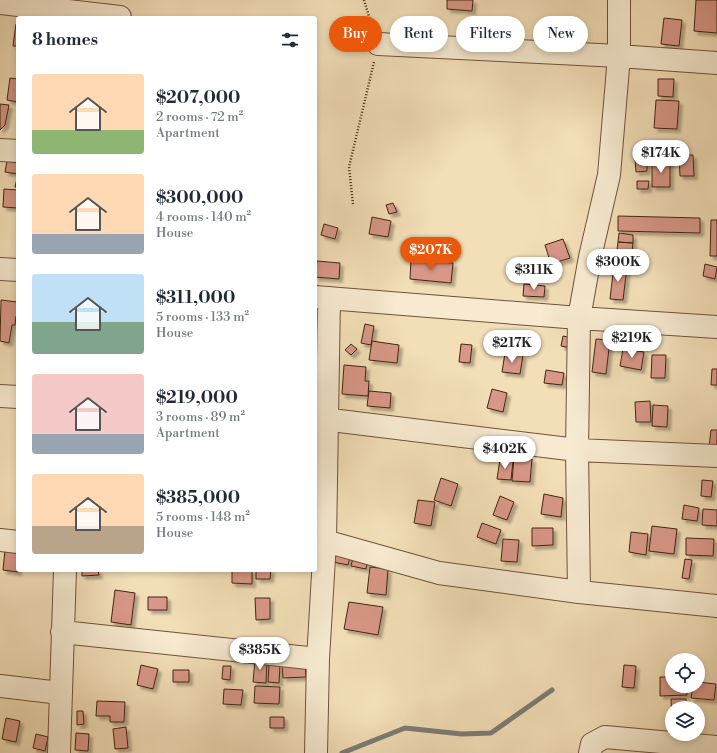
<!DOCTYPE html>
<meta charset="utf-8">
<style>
body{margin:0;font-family:"Libre Bodoni",serif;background:#f2f2f3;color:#1f2937;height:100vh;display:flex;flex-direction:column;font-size:15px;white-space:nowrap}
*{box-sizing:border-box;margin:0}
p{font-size:13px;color:#747a83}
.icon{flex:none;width:22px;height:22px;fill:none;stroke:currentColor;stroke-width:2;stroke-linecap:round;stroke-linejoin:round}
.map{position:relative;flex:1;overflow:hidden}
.drawer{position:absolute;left:16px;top:16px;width:301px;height:556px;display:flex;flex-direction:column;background:#fff;border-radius:4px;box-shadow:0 2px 6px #0003}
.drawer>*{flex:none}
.banner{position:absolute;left:329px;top:16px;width:328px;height:36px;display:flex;gap:8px}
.controls{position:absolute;left:665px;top:653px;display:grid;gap:8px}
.controls a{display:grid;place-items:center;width:40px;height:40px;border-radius:50%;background:#fff;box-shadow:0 2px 6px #0003;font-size:20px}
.price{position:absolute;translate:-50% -34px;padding:0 9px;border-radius:14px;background:#fff;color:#222;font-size:13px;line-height:26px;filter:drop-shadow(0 1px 2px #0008)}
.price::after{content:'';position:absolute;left:50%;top:24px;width:12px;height:9px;margin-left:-6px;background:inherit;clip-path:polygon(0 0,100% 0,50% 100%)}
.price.on{background:#ea580c;color:#fff}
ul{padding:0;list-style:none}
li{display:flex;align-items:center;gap:12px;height:100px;padding:0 16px}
li span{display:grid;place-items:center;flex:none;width:112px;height:80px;border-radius:4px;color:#555}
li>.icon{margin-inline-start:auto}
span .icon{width:48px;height:48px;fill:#fffc;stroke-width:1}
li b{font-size:17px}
h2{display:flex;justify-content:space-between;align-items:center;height:48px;padding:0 16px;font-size:17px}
.chip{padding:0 14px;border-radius:18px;background:#fff;box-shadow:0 2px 6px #0003;font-size:14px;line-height:36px}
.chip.on{background:#ea580c;color:#fff}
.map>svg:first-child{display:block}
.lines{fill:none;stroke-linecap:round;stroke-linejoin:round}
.stream{stroke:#7b7d76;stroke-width:5}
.building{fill:#d89787;stroke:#44240f;filter:url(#shadow)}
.minor-casing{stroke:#705239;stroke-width:24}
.path{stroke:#44240f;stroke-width:2.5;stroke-dasharray:1 2;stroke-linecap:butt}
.minor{stroke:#f7ead0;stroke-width:22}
</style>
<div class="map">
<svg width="717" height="753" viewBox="0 0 717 753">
<defs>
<filter id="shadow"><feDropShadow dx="3.5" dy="3.5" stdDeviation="1" flood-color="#0004"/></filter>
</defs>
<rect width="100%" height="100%" fill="#f2deb7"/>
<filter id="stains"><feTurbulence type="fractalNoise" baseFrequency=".005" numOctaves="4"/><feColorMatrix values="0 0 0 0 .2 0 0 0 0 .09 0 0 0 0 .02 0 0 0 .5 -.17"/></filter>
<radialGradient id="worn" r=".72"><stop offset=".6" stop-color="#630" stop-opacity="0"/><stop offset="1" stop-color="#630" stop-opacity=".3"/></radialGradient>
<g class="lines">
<!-- stream -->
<path class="stream" d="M342 753 405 728 462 734 491 733 552 690"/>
</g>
<!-- building -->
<path class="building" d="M447 0H473L472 11 447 9Z
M696 0H717V33L694 31Z
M664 18 682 20 679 46 661 44Z
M16 24H18V46H13Z
M10 78 18 79V102L7 100Z
M658 79H674L673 97 658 96Z
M656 100 679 101 677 129 654 128Z
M0 104 9 105 5 125 0 130Z
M679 155H693L694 176H680Z
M635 159H647V171L636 172Z
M7 161 18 163V188L15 187 18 174 5 172Z
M652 162H670V187H652Z
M637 181H649L648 189H637Z
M4 189 18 190V203H17V208L3 207Z
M393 203 397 212 389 214 386 205Z
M618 216 700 218V233L618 231Z
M372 217 391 221 388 237 369 234Z
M711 220H717V256H710Z
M324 224 338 228 335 239 321 235Z
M619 233 633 235V243L618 242Z
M563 239 570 258 551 264 545 245Z
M618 242 633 243 631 260 616 258Z
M411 260 453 263 451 283 410 279Z
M317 261 340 263 339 279 315 277Z
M705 264 717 267 715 279 703 276Z
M614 265 627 267 623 300 610 299Z
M524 284 545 286 544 297 523 296Z
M1 300 18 302V316H16L15 325H12L9 343 0 341Z
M365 324 374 326 371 345 361 343Z
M518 331 526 333 523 344 515 342Z
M563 336 573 338 571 348 561 346Z
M596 339 610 340 606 374 592 372Z
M372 341 399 345 397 363 369 360Z
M351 344 357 349 351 355 345 350Z
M461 344 472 345 470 363 459 362Z
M623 349 644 352 641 370 620 366Z
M315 352H321L322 365H315Z
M505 353 523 355 520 374 502 372Z
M652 355H666L665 378H651Z
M344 365 366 367 365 381H369L368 396 342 394Z
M712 369H717V385H711Z
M546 370 564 373 562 385 544 383Z
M492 389 507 393 503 412 487 408Z
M369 391 391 393 390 408 367 406Z
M650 401 651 422H636L635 402Z
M653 405 668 406 667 427 652 426Z
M711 430H717V447L709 446Z
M514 457 532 459 530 482 512 481Z
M500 459 513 461 511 480 497 479Z
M441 478 458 484 451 506 434 500Z
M702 480 713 481 711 497 701 496Z
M544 494 563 498 561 517 541 514Z
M500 496 514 502 507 520 493 515Z
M418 500 435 502 431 526 414 523Z
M684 505 699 508 697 521 682 519Z
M703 509 717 510V526L702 525Z
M482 523 501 530 496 544 477 537Z
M652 526 677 529 674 554 649 551Z
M532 528H553V545L532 546Z
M631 532 648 534 646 555 629 552Z
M686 538 714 539 713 556 686 555Z
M503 539 519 540 517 562 501 561Z
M5 550 18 551V572L3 570Z
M336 550 351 553 348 565 333 562Z
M354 554 368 557 366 569 351 566Z
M685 559 692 560 689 579 682 578Z
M370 567 388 569 386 595 367 593Z
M82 570H98L99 575 82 576Z
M232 570H252V584L232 583Z
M256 570H271L270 579H256Z
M115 590 135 593 131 625 111 622Z
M148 597H167V610H148Z
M255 598H270V619L256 620Z
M349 602 383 607 378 635 344 629Z
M255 659H267L266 683 253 682Z
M305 663 306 677 283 678 282 664Z
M141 665 158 669 153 689 137 685Z
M269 665H280L279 683 268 682Z
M624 665 636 666 634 688 622 687Z
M223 666H231L230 680 222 679Z
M173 670H189V682H173Z
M660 677H672V686H687V695L660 696Z
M698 682 716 684 714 700 691 698 693 686H698Z
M255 686 280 687 279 704 254 703Z
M224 689 243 690 241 705 223 704Z
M671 699H686V708H672V731Z
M97 701 125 702 124 722H110V716H96Z
M77 711H83L84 724 77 725Z
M270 717H284V728H270Z
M6 718 20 721 16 742 2 739Z
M126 727 128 748 115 749 113 729Z
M76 733 89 734 88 751 75 750Z
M36 734 48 737 45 751 33 748Z"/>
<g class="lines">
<defs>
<path id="minor" d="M0 3 120 17
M378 44 619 56 717 63
M0 150 18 151
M0 269 18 270
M315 297 579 318 717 327
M0 396 18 397
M315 418 577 450 717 456
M0 540 18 542
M315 540 325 541 439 573 579 592 717 606
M579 592 577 450 579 318 590 257 609 175 619 56V0
M62 632 318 659
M0 686 60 693
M59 753 65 570
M316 753 318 659 325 541 329 298
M590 753 592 744 605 737 717 747"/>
</defs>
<!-- minor casing -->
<use href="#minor" class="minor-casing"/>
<!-- path -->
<path class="path" d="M364 0 372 26
M353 204 349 167 374 62"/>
<!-- minor -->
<use href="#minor" class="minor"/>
</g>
<rect width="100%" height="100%" filter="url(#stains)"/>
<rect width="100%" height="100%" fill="url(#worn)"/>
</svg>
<div class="controls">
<a><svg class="icon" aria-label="locate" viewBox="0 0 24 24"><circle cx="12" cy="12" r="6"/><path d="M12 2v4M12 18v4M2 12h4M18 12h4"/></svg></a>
<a><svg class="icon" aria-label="layers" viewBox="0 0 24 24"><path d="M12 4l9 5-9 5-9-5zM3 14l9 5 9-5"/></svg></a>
</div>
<b class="price" style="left:661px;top:174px">$174K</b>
<b class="price on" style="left:431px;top:271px">$207K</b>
<b class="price" style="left:618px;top:283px">$300K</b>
<b class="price" style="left:534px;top:291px">$311K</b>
<b class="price" style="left:632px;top:359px">$219K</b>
<b class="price" style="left:512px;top:364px">$217K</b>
<b class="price" style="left:505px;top:470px">$402K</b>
<b class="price" style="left:260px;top:671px">$385K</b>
<div class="banner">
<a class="chip on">Buy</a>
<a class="chip">Rent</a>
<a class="chip">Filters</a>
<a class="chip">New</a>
</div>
<section class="drawer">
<h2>8 homes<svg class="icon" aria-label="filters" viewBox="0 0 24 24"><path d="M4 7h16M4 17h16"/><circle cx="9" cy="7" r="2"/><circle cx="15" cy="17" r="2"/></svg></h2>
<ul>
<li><span style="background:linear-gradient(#ffd9b3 70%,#8fb573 0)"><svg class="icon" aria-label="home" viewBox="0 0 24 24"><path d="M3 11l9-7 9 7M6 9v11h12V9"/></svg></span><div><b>$207,000</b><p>2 rooms · 72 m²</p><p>Apartment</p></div></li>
<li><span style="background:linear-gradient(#ffd9b3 75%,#9aa5b1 0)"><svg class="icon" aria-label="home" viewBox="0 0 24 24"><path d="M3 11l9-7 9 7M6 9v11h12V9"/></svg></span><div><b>$300,000</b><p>4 rooms · 140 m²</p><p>House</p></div></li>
<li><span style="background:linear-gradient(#bfe0f5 60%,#7fa58c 0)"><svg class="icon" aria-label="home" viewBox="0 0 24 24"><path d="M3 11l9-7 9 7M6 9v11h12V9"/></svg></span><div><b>$311,000</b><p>5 rooms · 133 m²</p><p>House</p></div></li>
<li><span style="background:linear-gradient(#f6c9c9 75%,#9aa5b1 0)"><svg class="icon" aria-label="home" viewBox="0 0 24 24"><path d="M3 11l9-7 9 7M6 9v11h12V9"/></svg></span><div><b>$219,000</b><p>3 rooms · 89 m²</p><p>Apartment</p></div></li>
<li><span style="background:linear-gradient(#ffd9b3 65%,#b9a48a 0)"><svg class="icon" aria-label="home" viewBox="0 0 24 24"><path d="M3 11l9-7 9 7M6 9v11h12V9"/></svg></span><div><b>$385,000</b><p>5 rooms · 148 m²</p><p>House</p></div></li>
</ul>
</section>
</div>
